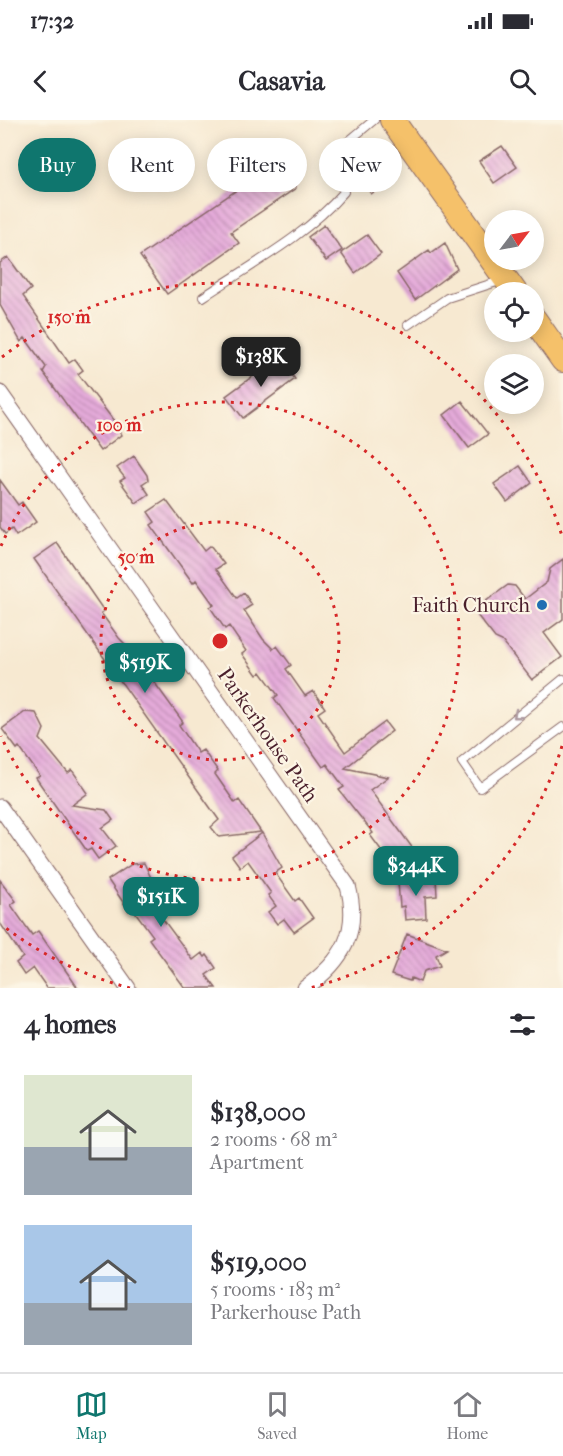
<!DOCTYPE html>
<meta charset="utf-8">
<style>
body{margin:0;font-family:"IM FELL French Canon",serif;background:#f2f2f3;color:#2b2b33;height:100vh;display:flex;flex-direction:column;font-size:22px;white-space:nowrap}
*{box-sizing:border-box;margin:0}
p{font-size:20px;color:#7c7c81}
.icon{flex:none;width:33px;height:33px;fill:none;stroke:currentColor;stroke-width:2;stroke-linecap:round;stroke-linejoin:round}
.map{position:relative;height:868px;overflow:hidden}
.panel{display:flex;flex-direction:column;background:#fff;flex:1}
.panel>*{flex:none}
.top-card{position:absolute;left:18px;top:18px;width:528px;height:54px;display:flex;gap:12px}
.needle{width:39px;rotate:58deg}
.fabs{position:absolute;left:484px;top:90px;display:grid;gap:12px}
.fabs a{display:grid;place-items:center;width:60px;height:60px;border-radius:50%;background:#fff;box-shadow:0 3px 15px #0003;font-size:30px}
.price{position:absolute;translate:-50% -51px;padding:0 14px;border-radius:12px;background:#0f766e;color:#fff;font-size:20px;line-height:39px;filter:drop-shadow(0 2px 3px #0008)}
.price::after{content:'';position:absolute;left:50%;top:36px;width:18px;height:14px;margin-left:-9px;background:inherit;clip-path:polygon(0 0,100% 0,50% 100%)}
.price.active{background:#222;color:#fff}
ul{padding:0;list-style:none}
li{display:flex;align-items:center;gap:18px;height:150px;padding:0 24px}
li span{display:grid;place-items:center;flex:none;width:168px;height:120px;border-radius:0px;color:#555}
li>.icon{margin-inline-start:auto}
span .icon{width:72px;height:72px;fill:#fffc;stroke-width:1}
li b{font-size:26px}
h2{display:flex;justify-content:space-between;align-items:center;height:72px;padding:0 24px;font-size:26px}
.chip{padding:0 21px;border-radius:27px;background:#fff;box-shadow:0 3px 15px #0003;font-size:21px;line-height:54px}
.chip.active{background:#0f766e;color:#fff}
.status{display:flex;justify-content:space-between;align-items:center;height:42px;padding:0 30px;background:#fff;direction:ltr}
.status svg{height:16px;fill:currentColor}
header{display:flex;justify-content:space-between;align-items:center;height:78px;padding:0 24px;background:#fff;font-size:27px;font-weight:700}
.tab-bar{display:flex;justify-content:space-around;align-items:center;height:84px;border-top:2px solid #e1e1e2;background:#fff;font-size:16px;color:#7c7c81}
.tab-bar a{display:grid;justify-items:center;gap:3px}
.tab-bar .active{color:#0f766e}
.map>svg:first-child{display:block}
.building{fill:url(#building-back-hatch)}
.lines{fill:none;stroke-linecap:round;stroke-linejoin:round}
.service-casing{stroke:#876665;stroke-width:10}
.minor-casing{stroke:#876665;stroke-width:17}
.primary-casing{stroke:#876665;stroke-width:26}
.service{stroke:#fff;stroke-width:8}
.minor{stroke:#fff;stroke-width:15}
.primary{stroke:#f5c16b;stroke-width:24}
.oneway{stroke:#ae9aa0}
.ring{fill:none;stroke:#d62828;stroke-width:3;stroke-dasharray:3 6}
.poi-dot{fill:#1f6fb2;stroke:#fcf5e5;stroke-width:2}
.labels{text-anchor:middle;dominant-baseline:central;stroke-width:4.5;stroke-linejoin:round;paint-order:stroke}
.poi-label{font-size:21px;fill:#4a1f2b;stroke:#fcf5e5;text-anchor:end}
.street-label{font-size:21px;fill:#4a1f2b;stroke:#fcf5e5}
.centre{fill:#d62828;stroke:#fcf5e5;stroke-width:3}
.ring-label{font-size:18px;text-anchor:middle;font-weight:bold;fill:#d62828;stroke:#fcf5e5;stroke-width:4.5;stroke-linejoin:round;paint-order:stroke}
</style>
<div class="status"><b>17:32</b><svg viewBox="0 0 49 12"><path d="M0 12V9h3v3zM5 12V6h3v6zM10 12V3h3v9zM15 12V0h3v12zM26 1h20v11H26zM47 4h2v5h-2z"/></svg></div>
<header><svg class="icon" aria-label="back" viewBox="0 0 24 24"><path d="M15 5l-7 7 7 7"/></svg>Casavia<svg class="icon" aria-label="search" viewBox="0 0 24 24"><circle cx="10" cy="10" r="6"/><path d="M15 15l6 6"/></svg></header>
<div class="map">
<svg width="563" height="868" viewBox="0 0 563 868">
<defs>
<pattern id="building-back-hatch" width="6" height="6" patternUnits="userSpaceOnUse" patternTransform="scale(1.5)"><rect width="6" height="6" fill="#e5abda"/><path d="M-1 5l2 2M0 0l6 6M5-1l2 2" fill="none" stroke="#bc8bb1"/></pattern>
</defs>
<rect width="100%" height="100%" fill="#fcf5e5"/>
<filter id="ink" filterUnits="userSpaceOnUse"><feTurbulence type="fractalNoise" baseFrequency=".0167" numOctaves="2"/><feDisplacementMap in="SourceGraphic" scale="12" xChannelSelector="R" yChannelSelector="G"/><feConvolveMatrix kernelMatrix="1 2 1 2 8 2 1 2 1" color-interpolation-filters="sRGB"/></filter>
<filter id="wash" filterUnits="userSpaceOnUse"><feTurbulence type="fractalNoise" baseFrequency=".008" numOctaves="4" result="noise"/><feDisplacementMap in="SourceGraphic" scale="24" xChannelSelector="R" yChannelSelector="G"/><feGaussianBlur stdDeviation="1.35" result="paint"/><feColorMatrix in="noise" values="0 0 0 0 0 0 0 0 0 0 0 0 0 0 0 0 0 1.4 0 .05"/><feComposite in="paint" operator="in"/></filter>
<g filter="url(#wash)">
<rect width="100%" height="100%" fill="#f7e9d1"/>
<g id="blocks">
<!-- building -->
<path class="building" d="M502 26 517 47 494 63 479 41Z
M379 28 395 57 371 74 352 46Z
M278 42 296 68 231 112 239 123 167 174 140 136Z
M324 105 342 130 326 141 308 117Z
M367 115 381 134 355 153 341 133Z
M445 123 457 149 415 180 397 153 429 130 431 133Z
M8 137 31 169 23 176 69 243 75 239 83 250 78 254 114 301 121 315 100 331 43 252 46 247 25 218 21 222 0 185V143Z
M279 237 295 259 243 298 226 276Z
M462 281 488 314 469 328 444 295Z
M134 336 147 355 148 360 142 364 149 374 136 383 120 361 125 358 117 348Z
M520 346 532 363 507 382 494 364Z
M0 360 18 385 22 382 36 402 16 416 12 409 5 414 0 407Z
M166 380 204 431 210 426 224 444 216 449 237 478 244 473 252 485 244 490 263 519 273 529 277 526 291 545 286 549 305 576 313 571 325 588 318 593 345 632 385 602 392 611 345 648 388 657 370 670 414 730 393 746 370 715 373 713 339 670 344 667 327 644 323 647 274 578 278 575 261 552 257 555 242 534 246 531 229 506 225 509 210 487 214 485 196 460 193 463 151 405 155 402 148 392Z
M57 423 104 491 101 493 119 518 131 530 183 602 179 605 198 633 203 630 218 651 215 654 235 683 239 680 261 712 219 717 211 707 219 700 34 439Z
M563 439V499L544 513 562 537 532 560 502 521 495 518 477 495 478 487 508 465 515 466 525 479 547 462 550 449Z
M25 592 36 593 44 609 40 619 68 653 72 650 88 673 72 685 106 690 113 700 102 708 116 726 98 739 91 729 87 731 36 658 40 656 19 627 17 629 2 609Z
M262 713 282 748 275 753 295 781 299 778 313 798 294 812 284 799 277 804 268 792 276 786 268 775 271 773 248 741 240 747 232 736Z
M144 743 152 760 146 770 151 777 148 779 193 840 202 833 205 837 207 835 216 848 206 855 216 868H185L149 819 153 816 133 789 129 791 108 760 132 744Z
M436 758 437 776 425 777 426 798 405 800 404 786 400 787 398 762Z
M0 760 16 781 11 785 32 815 38 811 78 868H47L33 848 24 855 16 843 23 837 0 803Z
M407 814 447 829 436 835 440 846 424 851 420 862 411 858 410 861 391 855Z"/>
</g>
</g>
<g filter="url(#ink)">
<use href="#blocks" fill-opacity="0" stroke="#876665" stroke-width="1.5"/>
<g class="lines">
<defs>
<path id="service" d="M203 177C251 145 306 116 344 72L335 45 338 30 374 0
M408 205 447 178 503 160
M563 559 462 642 480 668 563 607"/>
<path id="minor" d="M0 273 348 766C360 812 343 841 305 868
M0 687 128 868"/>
<path id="primary" d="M392 0 515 172
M534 199 563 240"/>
</defs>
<!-- service casing -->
<use href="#service" class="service-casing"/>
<!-- minor casing -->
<use href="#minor" class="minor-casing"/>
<!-- primary casing -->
<use href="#primary" class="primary-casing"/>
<!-- service -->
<use href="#service" class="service"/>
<!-- minor -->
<use href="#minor" class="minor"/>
<!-- primary -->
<use href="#primary" class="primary"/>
</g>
<!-- one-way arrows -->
<defs><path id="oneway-chevron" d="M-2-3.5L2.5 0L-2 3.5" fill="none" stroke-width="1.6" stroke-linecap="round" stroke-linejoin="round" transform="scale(1.5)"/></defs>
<use class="oneway" href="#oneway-chevron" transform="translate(517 595) rotate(142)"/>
</g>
<!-- distance rings -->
<g class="ring">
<circle cx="220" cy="521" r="119"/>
<path d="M1 426A239 239 0 1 1 1 616"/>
<path d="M562 626A358 358 0 0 1 310 868M130 868A358 358 0 0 1 2 805M2 237A358 358 0 0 1 562 416"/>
</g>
<!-- markers -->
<circle class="poi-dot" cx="542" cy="485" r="6"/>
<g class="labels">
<!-- poi labels -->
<g class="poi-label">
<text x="530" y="485">Faith Church</text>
</g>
<!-- street labels -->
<g class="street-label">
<text transform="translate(268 615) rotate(55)">Parkerhouse Path</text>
</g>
</g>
<circle cx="220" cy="521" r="9" class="centre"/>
<g class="ring-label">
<text x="69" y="203">150 m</text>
<text x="119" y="311">100 m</text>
<text x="136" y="443">50 m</text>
</g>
</svg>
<div class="fabs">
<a><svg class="needle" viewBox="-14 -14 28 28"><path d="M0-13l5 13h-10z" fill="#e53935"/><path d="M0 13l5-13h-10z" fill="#7c7c81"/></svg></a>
<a><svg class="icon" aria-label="locate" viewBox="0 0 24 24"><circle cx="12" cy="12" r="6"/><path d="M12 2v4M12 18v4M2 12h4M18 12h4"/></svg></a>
<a><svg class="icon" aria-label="layers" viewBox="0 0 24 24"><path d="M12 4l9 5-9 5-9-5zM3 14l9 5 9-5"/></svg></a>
</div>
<b class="price active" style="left:261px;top:268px">$138K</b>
<b class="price" style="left:145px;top:574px">$519K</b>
<b class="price" style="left:416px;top:777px">$344K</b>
<b class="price" style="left:161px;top:808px">$151K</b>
<div class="top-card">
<a class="chip active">Buy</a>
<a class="chip">Rent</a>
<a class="chip">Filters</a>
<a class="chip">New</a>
</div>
</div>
<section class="panel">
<h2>4 homes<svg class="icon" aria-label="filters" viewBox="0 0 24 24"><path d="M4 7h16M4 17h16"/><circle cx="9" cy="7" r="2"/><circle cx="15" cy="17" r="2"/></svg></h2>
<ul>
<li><span style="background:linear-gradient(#dfe7d0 60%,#9aa5b1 0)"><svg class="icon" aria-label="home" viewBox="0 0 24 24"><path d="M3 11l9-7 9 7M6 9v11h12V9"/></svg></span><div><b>$138,000</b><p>2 rooms · 68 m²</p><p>Apartment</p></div></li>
<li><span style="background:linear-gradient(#a9c7e8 65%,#9aa5b1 0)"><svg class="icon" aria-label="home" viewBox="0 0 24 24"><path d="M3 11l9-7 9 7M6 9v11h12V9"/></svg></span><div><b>$519,000</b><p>5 rooms · 183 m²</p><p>Parkerhouse Path</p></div></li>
</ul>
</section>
<nav class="tab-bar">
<a class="active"><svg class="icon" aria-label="map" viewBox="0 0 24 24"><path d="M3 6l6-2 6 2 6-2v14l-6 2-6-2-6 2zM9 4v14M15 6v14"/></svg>Map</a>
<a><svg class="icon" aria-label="saved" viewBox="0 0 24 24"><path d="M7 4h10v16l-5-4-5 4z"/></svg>Saved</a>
<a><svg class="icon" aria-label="home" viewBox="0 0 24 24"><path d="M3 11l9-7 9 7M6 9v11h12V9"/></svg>Home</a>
</nav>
